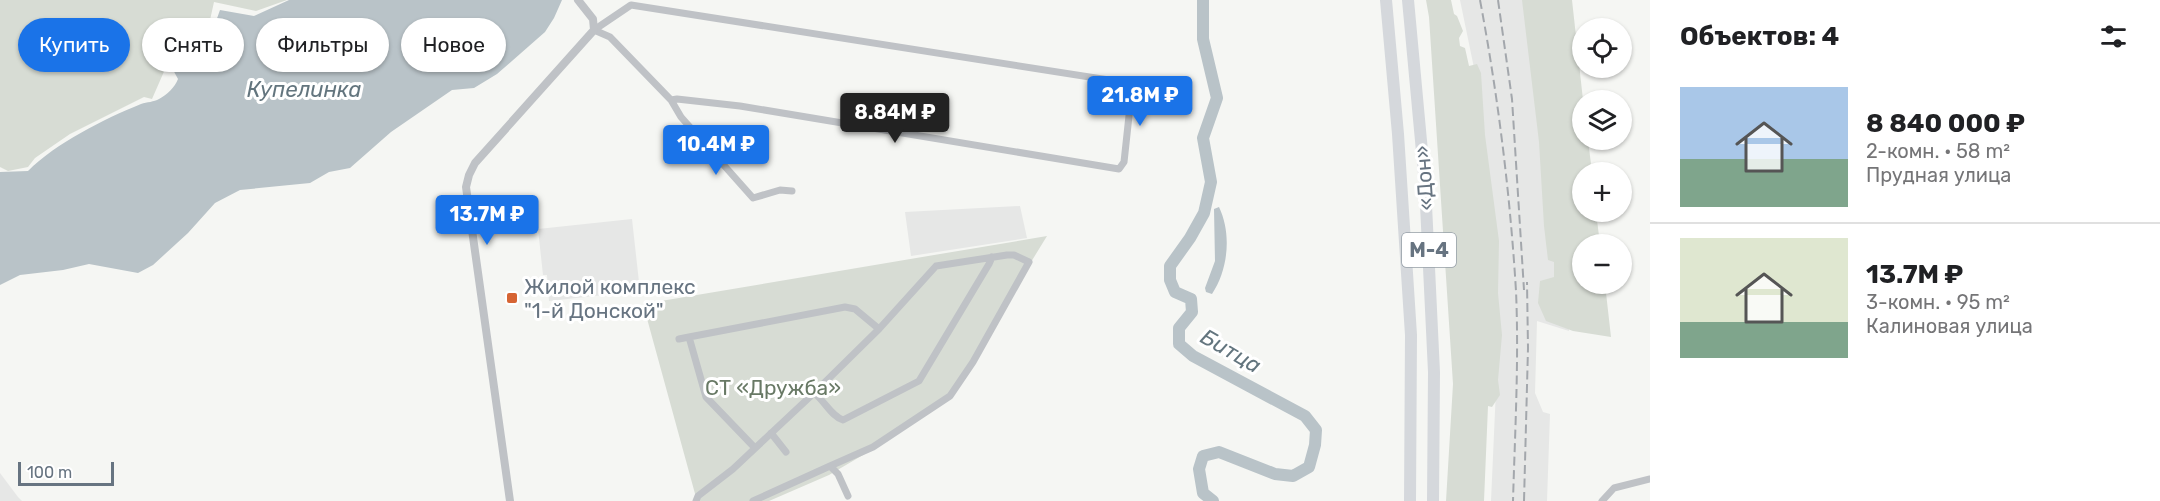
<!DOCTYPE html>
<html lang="ru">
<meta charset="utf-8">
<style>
body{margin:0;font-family:Rubik,sans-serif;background:#f2f2f2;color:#202124;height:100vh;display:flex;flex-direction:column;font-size:22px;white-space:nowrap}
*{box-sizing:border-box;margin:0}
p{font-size:20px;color:#757577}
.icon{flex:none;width:33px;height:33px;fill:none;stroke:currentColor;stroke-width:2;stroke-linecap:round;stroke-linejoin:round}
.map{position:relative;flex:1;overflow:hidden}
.drawer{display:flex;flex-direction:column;background:#fff;width:510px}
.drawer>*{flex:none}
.guide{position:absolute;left:18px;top:18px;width:570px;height:54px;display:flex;gap:12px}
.fabs{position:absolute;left:1572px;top:18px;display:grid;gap:12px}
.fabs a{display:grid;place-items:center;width:60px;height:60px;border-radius:50%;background:#fff;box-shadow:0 2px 4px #0004;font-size:30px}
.scale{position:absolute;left:18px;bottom:15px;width:96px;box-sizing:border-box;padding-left:6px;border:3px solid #677481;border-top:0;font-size:16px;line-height:21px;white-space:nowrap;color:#677481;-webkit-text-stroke:4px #fff;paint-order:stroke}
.price{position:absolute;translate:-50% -51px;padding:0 14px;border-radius:6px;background:#1a73e8;color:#fff;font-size:20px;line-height:39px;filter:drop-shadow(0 2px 3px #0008)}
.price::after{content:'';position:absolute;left:50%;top:36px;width:18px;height:14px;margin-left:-9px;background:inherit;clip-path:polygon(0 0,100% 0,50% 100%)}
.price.active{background:#222;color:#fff}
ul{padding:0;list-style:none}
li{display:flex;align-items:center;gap:18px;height:150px;padding:0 30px}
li+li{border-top:2px solid #e0e0e0}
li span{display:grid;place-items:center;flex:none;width:168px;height:120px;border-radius:0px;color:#555}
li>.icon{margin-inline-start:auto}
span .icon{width:72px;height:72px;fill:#fffc;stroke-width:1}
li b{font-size:26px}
h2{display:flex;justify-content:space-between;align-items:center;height:72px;padding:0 30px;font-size:26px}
.chip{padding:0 21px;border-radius:27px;background:#fff;box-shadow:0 2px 4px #0004;font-size:21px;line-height:54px}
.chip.active{background:#1a73e8;color:#fff}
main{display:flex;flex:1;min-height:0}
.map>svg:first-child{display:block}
.built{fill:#e6e7e6}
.green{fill:#d7dcd4}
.water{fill:#b9c3c8}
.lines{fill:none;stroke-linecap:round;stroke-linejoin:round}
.river{stroke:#b9c3c8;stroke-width:12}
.minor{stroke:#bfc2c6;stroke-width:7}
.tertiary{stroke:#bfc2c6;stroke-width:8}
.motorway{stroke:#d5d8dc;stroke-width:12}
.rail{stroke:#a3a7ac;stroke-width:2;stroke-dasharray:9 4.5;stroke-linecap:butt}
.poi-dot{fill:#d66433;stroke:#fff;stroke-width:2}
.labels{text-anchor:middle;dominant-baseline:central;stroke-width:6;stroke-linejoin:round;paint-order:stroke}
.shield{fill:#fff;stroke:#959ea7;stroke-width:1.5}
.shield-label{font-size:20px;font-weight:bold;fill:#677481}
.street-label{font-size:21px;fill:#677481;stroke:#fff}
.poi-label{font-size:21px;fill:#677481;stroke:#fff;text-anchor:start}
.park-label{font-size:21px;fill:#687965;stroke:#fff}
.water-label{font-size:22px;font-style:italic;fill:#63757e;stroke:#fff}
</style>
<main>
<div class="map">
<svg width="1650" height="501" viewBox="0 0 1650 501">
<rect width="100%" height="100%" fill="#f5f6f3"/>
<!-- built -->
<path class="built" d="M1460 0H1536L1551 95 1569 331 1537 321 1535 393 1543 412 1550 414 1547 501H1491L1496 389 1480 97Z
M1020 206 1027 238 911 256 905 212Z
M632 219 640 291 549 301 547 275H543L538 229Z
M0 473 18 497 22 501H0Z"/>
<!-- green -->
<path class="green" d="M0 0H287L256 11 214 2 204 47 199 51 164 26 166 67 152 99 144 97 70 134 35 158 28 167 8 171 0 167Z
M1426 0H1451L1454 14 1457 16 1463 31 1459 38 1460 46 1465 48 1469 66 1477 64 1481 73 1485 135 1499 241 1498 293 1502 335 1498 380 1500 395 1492 407 1488 406 1484 501H1446L1453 384 1429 17Z
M1522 0H1572L1583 100 1582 140H1588L1592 172H1582V212H1596L1600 244H1582V284H1605L1611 337 1573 331 1546 321 1538 303 1540 281 1554 277V262L1548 260 1544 226 1539 142Z
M1047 236 950 394 880 445 829 475 769 501H697L643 304Z"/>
<!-- water -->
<path class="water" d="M289 0H562L554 18 545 32 497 74 474 88 452 90 391 132 350 168 329 172 310 183 240 190 215 203 188 233 153 265 138 273 89 264 63 270 20 275 0 285V172L28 171C56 143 104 119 141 104 147 102 154 102 159 99 167 95 175 87 178 79 169 64 166 47 164 30L190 50 199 53 206 49 220 10 254 16Z
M1219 207C1232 234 1228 270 1212 294L1206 292 1205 288 1215 261 1214 209Z"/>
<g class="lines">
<!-- river -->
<path class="river" d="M1203 0V39L1217 98 1203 138 1211 182 1204 213 1190 238 1170 266V280L1175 292 1191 299 1192 312 1179 328V344L1193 356 1305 416 1316 430 1315 445 1309 467 1293 476 1275 474 1219 452 1203 456 1199 469 1203 493 1213 501"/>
<!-- minor -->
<path class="minor" d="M594 30 631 5 1128 83 1132 88 1124 162 1119 169 740 106 677 99 671 100
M594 30 610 37 671 100 681 117 753 198 780 190 792 191
M689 337 845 307 855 309 879 329
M679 339 689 337 706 397 755 448
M814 393C824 400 831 416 843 420L919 381 989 264 992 257
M771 433 786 452
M696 501 698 496 733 469 814 393 879 329 936 266 1007 255H1014L1029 262 973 362 950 396 873 447 830 466 838 474 848 496
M753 501 830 466
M1602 501 1614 488 1650 479"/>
<!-- tertiary -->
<path class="tertiary" d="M510 501 466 187 469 175 475 163 594 30 593 19 578 0"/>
<!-- motorway -->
<path class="motorway" d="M1386 0 1398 134 1411 335 1410 501
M1408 0 1425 184 1434 372 1433 501"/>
<!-- rail -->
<path class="rail" d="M1480 0C1498 96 1510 193 1516 291 1519 360 1515 431 1513 501
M1498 0 1512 99 1524 290
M1524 501 1528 348 1527 282"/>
</g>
<!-- markers -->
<rect class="poi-dot" x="506" y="292" width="12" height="12" rx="3"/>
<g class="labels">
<!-- shield labels -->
<rect class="shield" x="1402" y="233" width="54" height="34" rx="4.5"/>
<g class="shield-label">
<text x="1429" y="250">М-4</text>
</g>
<!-- street labels -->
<g class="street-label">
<text transform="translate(1424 178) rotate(-94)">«Дон»</text>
</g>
<!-- poi labels -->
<g class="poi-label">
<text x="524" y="286">Жилой комплекс<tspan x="524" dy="24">"1-й Донской"</tspan></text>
</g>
<!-- park labels -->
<g class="park-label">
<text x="773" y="387">СТ «Дружба»</text>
</g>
<!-- water labels -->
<g class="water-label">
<text x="304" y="89">Купелинка</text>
<text transform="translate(1231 351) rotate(30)">Битца</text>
</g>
</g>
</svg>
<div class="fabs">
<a><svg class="icon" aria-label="locate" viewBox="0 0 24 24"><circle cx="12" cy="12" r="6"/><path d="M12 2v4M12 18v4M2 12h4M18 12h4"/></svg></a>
<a><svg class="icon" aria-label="layers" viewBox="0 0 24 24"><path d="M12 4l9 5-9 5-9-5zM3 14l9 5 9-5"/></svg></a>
<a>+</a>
<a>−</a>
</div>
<div class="scale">100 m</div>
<b class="price" style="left:1140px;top:127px">21.8M ₽</b>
<b class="price active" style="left:895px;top:144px">8.84M ₽</b>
<b class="price" style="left:716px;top:176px">10.4M ₽</b>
<b class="price" style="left:487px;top:246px">13.7M ₽</b>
<div class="guide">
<a class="chip active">Купить</a>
<a class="chip">Снять</a>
<a class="chip">Фильтры</a>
<a class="chip">Новое</a>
</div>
</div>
<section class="drawer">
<h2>Объектов: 4<svg class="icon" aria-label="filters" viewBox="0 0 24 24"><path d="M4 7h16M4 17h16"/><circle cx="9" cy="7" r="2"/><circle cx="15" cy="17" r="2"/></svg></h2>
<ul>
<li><span style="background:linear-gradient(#a9c7e8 60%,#7fa58c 0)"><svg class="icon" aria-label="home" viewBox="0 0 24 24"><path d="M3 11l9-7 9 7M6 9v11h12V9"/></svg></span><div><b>8 840 000 ₽</b><p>2-комн. · 58 m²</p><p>Прудная улица</p></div></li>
<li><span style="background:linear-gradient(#dfe7d0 70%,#7fa58c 0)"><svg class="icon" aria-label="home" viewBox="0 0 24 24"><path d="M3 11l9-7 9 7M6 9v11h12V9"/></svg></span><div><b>13.7M ₽</b><p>3-комн. · 95 m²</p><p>Калиновая улица</p></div></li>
</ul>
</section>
</main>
